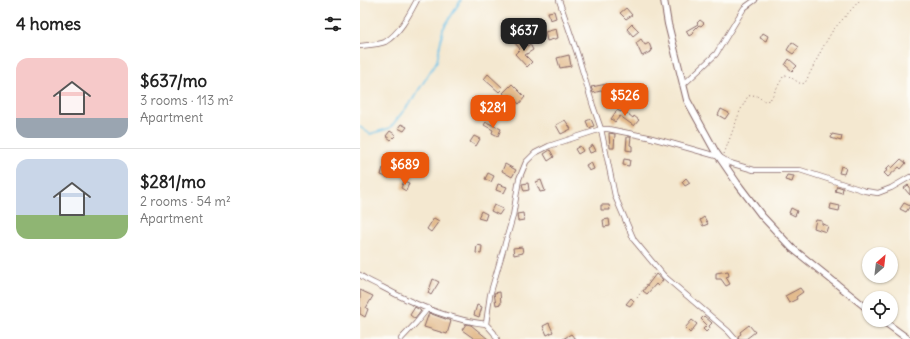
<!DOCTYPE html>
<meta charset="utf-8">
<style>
body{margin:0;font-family:Delius,sans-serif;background:#f6f6f6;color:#222;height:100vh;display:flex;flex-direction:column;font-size:15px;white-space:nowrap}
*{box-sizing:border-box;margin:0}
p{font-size:13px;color:#767676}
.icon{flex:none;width:22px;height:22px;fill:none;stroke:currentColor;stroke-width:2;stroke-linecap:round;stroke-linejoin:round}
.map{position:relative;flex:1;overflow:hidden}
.drawer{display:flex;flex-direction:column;background:#fff;width:360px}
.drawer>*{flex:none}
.needle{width:26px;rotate:28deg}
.buttons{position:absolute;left:502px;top:247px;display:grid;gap:8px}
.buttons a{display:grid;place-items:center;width:36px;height:36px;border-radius:50%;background:#fff;box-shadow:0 1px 3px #0004;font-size:20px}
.price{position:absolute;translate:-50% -34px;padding:0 9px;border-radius:8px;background:#ea580c;color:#fff;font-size:13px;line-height:26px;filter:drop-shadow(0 1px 2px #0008)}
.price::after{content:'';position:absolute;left:50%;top:24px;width:12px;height:9px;margin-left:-6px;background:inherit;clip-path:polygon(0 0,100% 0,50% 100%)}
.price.current{background:#222;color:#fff}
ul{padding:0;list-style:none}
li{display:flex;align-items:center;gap:12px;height:100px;padding:0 16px}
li+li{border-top:1px solid #e0e0e0}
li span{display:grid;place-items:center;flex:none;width:112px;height:80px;border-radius:12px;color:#555}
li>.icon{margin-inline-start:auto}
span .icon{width:48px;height:48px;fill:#fffc;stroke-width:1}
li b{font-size:17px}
h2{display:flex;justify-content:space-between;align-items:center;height:48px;padding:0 16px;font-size:17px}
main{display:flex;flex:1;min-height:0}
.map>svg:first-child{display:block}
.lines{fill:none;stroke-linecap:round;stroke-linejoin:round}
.stream{stroke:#6dc3ea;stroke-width:1.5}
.building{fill:#e3bb8d}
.minor-casing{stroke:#866565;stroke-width:6}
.tertiary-casing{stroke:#866565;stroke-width:8}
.path{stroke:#866565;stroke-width:1;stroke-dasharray:1 3;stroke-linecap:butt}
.minor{stroke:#fff;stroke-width:4.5}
.tertiary{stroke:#fff;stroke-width:6}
</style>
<main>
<section class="drawer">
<h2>4 homes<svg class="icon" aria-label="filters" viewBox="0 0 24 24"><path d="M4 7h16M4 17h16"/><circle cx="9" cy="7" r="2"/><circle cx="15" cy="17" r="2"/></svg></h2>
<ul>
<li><span style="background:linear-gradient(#f6c9c9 75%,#9aa5b1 0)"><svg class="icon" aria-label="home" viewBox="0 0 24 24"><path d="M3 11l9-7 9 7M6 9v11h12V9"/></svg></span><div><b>$637/mo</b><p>3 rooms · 113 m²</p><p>Apartment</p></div></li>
<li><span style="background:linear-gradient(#c9d6e8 70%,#8fb573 0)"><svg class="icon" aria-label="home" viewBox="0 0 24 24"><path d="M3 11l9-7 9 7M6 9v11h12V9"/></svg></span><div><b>$281/mo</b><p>2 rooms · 54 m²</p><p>Apartment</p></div></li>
</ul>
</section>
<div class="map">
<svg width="550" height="339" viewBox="0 0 550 339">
<rect width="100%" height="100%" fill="#fdfcf7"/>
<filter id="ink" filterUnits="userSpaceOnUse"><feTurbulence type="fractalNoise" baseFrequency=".025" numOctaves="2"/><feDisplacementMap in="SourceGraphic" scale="8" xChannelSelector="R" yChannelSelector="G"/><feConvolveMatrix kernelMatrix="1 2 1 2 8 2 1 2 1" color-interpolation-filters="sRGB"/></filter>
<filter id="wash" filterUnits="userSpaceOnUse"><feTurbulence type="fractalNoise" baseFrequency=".012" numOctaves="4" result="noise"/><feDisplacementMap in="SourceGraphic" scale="16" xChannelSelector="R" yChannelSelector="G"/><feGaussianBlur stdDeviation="0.9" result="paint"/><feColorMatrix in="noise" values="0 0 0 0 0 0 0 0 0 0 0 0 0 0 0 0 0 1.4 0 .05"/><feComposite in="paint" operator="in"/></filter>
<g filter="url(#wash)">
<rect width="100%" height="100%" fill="#f4e8d0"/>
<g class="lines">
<!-- stream -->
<path class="stream" d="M0 127 10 134 30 128 53 99 77 61 83 29 101 0"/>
</g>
<g id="blocks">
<!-- building -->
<path class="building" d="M266 8 272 15 266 19 260 13Z
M194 11 196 18 190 20 188 12Z
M340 20 344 23 341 26 339 25 333 31 334 33 329 36 326 31 338 24 337 23Z
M272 24 279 31 273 36 267 29Z
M196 29 198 38 187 41 185 32Z
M403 33 408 36 406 41 400 38Z
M161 39 167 46 170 44 173 50 165 55 172 62 167 67 155 54 160 49 155 43Z
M281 39 285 45 289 43 292 51 282 56 276 43Z
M432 42 439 47 433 54 427 50Z
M209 55 211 66 200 68 197 58Z
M429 59 437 66 432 71 425 65Z
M128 74 143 88 139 92 124 79Z
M152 84 165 97 159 104 151 97 149 99 143 93Z
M247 84 248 89 233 93 231 87Z
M361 109 369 113 365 119 358 115Z
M257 110 261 112 263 110 273 118 274 116 279 120 274 126 260 116 255 122 251 119Z
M231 119 234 126 229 128 226 121Z
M205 120 211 129 201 134 196 125Z
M126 122 141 129 138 136 132 133 133 130 124 125Z
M41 124 47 127 44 131 38 128Z
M30 131 36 135 31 140 26 136Z
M249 133 255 134 254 148H250Z
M472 134 482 136 481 141 471 138Z
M114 136 120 139 116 146 110 142Z
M267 137H271L270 145 272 146V151L266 150Z
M233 145 236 151 230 153 228 148Z
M220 146 223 151 218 154 215 149Z
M190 150 194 157 188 161 184 154Z
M264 159 270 160 269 166 263 165Z
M541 159 546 163 541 169 539 167 528 177 524 173 528 170 526 169 530 165 532 168Z
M231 162 234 169 229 171 226 165Z
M145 164 156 170 152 177 142 171Z
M35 166 41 169 38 174 32 171Z
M481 166 486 168 484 174 479 173Z
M23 168 31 171 29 178 21 175Z
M128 173 134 176 131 182 125 179Z
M427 175 434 176 432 182 425 180Z
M326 178 330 183 325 186 322 182Z
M181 180 185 191 180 192 176 182Z
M44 181 49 183 46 191 41 188Z
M168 183 169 190 164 191 162 184Z
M138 184 147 187 144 193 136 190Z
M548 185 550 187V195L544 188Z
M477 186 483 188 482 193 475 191Z
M544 203 550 206 546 212 540 209Z
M471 204 480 206 479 211 470 209Z
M134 205 143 209 139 215 131 211Z
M241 205H249L250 210H241Z
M431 208 437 211 435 216 429 213Z
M121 211 127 214 125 220 118 218Z
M163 213 164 220 158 221 157 214Z
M344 217 348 224 343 226 340 220Z
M74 218 79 221 71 232 67 229Z
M249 219 250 226 244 227 243 220Z
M456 220 462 221V224L468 226 466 232 454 228Z
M117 245 122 246 121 254 116 253Z
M162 247 163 253 154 255 153 248Z
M368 271 369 276 366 277 370 284 366 286 361 279H356V273Z
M296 274 303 280 298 286 296 284 287 294 283 291Z
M73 279 79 282 71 295 68 293Z
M440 288 443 292 436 297 437 299 429 303 425 296Z
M0 290 13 296 6 308 8 309 5 317 0 314Z
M140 292 141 304 136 305 134 293Z
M271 298 274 301 270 306 266 304Z
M117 305 122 307 119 317 114 315Z
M55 307 61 311 55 319 50 315Z
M69 313 91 321 87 334 64 327Z
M344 316 352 323 349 326 350 328 346 332 343 329 347 325 341 319Z
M332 320 337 324 330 333 325 328Z
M189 323 193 332 187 335 183 326Z
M106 324 111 325 128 339H115L109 335 102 330Z
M389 325 395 332 386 339H379L378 336 381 334 380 332Z
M211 334 215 339H203Z"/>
</g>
</g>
<g filter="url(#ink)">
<use href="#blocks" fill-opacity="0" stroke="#866565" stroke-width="1"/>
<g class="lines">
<defs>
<path id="minor" d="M199 0 218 56 233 106 241 129 255 196 274 240 304 276 368 331 375 339
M0 46C7 45 18 45 25 42 40 33 49 15 57 0
M323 85 356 54 384 8 395 0
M0 275C6 280 14 283 22 287 53 304 90 320 126 324L130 295 153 216 159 179 166 162 175 153 189 146 241 129H248L288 137 314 144 360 157 370 163 394 170H440L505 191 518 193 531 188 550 177
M126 324 134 333 137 339
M41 339 56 323 68 308"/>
<path id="tertiary" d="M304 0 308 24 327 100 355 151 377 183 402 216 432 248 509 310
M522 320 548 339"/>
</defs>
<!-- minor casing -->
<use href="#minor" class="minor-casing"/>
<!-- tertiary casing -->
<use href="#tertiary" class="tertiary-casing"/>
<!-- path -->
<path class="path" d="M364 154 380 111 388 96 395 95 405 101 410 100 423 77 427 75 441 84 445 83 463 47 473 30 500 0
M277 298 295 272"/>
<!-- minor -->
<use href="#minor" class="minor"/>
<!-- tertiary -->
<use href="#tertiary" class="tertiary"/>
</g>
</g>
</svg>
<div class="buttons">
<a><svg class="needle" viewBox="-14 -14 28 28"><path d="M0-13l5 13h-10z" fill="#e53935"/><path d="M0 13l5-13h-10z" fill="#767676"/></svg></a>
<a><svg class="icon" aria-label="locate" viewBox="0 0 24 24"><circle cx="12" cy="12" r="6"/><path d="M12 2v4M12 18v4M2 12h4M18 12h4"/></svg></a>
</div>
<b class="price current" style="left:164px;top:52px">$637</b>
<b class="price" style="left:265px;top:117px">$526</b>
<b class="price" style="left:133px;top:129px">$281</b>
<b class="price" style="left:45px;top:186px">$689</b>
</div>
</main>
